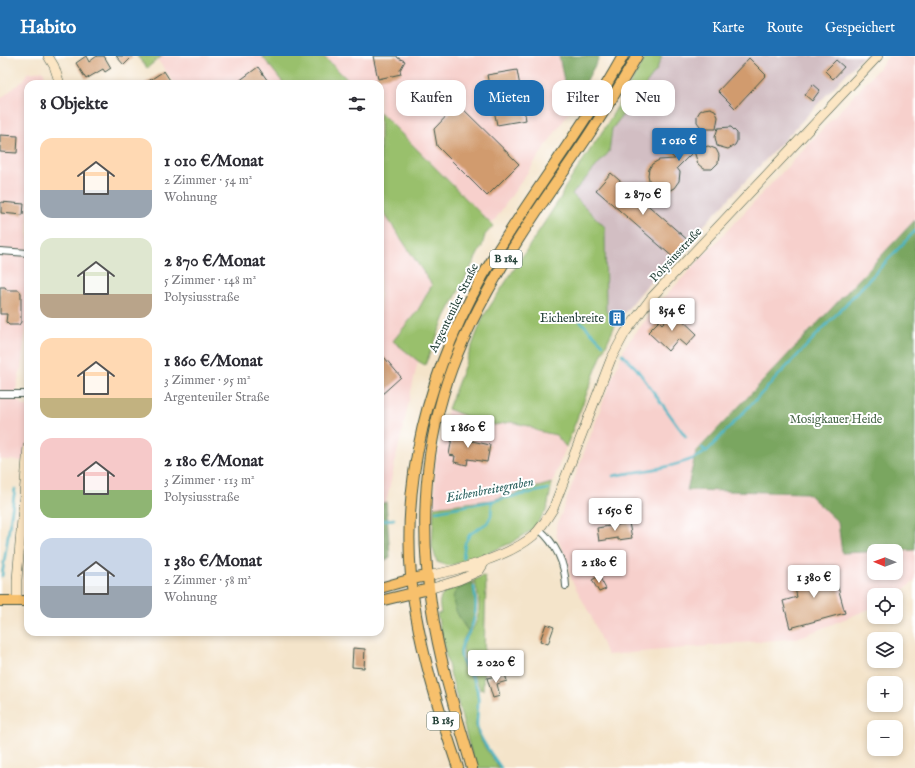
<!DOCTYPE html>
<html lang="de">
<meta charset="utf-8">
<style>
body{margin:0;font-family:"IM FELL English",serif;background:#f2f2f3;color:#2b2b33;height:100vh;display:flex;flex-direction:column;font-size:15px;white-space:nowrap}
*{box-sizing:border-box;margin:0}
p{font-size:13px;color:#7c7c81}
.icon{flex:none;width:22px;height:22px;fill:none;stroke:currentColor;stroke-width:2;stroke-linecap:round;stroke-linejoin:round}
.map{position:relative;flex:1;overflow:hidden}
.sheet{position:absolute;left:24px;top:24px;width:360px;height:556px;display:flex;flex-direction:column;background:#fff;border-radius:12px;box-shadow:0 2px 6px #0003}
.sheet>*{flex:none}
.top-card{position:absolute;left:396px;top:24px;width:380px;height:36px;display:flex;gap:8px}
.needle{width:26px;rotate:271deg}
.tools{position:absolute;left:867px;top:488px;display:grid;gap:8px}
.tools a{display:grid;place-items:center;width:36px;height:36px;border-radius:8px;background:#fff;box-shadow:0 2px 6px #0003;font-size:20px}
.price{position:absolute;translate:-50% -34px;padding:0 9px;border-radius:4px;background:#fff;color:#222;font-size:13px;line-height:26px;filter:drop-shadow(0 1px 2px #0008)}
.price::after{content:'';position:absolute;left:50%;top:24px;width:12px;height:9px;margin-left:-6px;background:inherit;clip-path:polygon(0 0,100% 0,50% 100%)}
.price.current{background:#1f6fb2;color:#fff}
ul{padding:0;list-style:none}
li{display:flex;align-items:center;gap:12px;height:100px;padding:0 16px}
li span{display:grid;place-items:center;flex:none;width:112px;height:80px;border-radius:12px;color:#555}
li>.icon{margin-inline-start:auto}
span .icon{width:48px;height:48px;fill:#fffc;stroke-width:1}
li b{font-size:17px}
h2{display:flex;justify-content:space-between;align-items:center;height:48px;padding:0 16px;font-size:17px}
.pill{padding:0 14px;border-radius:12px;background:#fff;box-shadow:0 2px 6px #0003;font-size:14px;line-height:36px}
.pill.current{background:#1f6fb2;color:#fff}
header{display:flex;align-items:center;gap:24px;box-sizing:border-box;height:56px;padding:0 20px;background:#1f6fb2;color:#fff}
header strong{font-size:19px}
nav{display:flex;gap:22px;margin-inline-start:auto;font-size:14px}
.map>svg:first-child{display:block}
.built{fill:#f7d0cc}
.industrial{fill:#d2bec3}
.green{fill:#99c06c;stroke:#5c7e50}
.forest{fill:#7aa660;stroke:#4c724a}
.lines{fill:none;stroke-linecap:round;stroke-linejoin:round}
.stream{stroke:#47b4c3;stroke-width:2.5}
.building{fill:#d19b6e}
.street-casing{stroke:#3f564a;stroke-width:8}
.secondary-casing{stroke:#3f564a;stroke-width:10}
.primary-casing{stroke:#3f564a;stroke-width:12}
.street{stroke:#fff;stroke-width:6}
.secondary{stroke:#fce6c4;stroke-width:9}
.primary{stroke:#f7c06c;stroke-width:10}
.labels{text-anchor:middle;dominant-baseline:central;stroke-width:4;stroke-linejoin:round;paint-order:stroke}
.shield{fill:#fff;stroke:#627771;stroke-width:1}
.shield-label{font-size:11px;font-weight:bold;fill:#1f3d34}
.street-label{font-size:12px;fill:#1f3d34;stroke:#fff}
.poi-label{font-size:12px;fill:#1f3d34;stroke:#fff;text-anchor:end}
.park-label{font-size:12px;fill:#446445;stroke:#fff}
.water-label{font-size:13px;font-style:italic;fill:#2b615f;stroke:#fff}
</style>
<header>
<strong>Habito</strong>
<nav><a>Karte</a><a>Route</a><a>Gespeichert</a></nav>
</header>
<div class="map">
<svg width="915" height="712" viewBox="0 0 915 712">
<rect width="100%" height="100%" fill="#fff"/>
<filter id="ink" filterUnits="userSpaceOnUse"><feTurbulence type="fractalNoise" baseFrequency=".025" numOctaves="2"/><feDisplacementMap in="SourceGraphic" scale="8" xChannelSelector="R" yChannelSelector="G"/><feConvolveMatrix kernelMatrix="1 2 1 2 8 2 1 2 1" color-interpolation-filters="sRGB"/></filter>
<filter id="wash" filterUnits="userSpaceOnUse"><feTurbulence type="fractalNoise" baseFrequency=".012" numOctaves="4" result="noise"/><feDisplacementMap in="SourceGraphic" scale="16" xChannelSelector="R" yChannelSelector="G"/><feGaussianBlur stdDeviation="0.9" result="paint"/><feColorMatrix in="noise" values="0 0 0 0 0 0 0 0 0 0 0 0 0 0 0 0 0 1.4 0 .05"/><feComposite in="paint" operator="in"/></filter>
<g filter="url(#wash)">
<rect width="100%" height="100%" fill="#f4e4ca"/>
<!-- built -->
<path class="built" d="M162 0H262L284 28H175L157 3Z
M323 0H559L570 55 492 168 380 56V28H352Z
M889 0H915V164L696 395 688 434 807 437 838 466 842 496 874 495V517H896V495H886L915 494V525L896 539H874V551L798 582 607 599 591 560 571 523 568 508 556 478V472L609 330 626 289 661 245 862 31Z
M43 15 48 28H28V257L21 312 16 333V343L23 350H28V405L6 404 0 403V43L24 24 27 17Z
M380 151 432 229 418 254 393 285 418 305 386 446 380 448Z
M448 353 480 366 495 369 511 366 528 370 538 375 556 379 566 391 552 427 492 444 434 451 435 409Z"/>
<!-- industrial -->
<path class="industrial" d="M662 0H863L644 233 616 267 606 255 605 171 572 138 609 96 612 73 656 15Z"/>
<!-- green -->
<path class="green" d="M137 0H162L147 12Z
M262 0H323L352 28H284Z
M646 0H662L656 15 612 73 609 96 572 138 605 171 606 255 616 267 602 298 566 391 556 379 538 375 528 370 511 366 495 369 480 366 448 353 483 261 561 141 564 133 606 70Z
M380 56 493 170 485 179 482 190 445 261 425 309 418 305 393 285 418 254 432 229 380 151V131L382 129 380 128Z
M552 427 547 453 532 474 511 487 483 499 449 510 437 506 432 491 434 451 492 444Z
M483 520 485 521 486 528 483 634 480 633C476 619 463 609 463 593 463 586 468 580 472 574 482 557 480 542 474 524Z
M473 525V527L457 534 459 562 468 575C447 608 473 611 478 639 480 650 476 659 476 669 475 681 493 702 499 712H475L446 601 437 558 441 557C440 553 439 548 440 544 443 532 463 529 473 525Z"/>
<!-- forest -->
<path class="forest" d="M559 0H600L570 55Z
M915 164V494L842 497 838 466 807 437 687 434 696 396Z
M386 446 390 501 380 508V448Z
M473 527C479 546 478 557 468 575 462 566 447 545 456 535 459 531 468 529 473 527Z"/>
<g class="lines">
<!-- stream -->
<path class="stream" d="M580 265 603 288
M622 298 636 312 686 381
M702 392 707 395
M613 420C639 415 686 411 707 395L915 175
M436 455 492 445 548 433
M380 465 394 463
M463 502 465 487 470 478 487 467 491 460 492 445
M2 520 15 433
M474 531C477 548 477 562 468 578 465 584 461 588 461 594 459 608 471 615 475 627 481 641 477 655 477 669 478 682 494 701 501 712"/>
</g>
<g id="blocks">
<!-- building -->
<path class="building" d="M86 0 89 6 97 0H104L111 12 105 16 103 13 86 23 76 7Z
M116 0H133L124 9Z
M373 0H397L398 2 405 5 400 14 401 18 378 23Z
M749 2 766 19 735 52 718 35Z
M836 4 844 11 833 23 825 15Z
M258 11 270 28H235Z
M517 14 526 64 497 69 487 19Z
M164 15 171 26 168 28H144Z
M813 28 820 34 812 45 805 39Z
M458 48 519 108 487 140 437 90 434 73Z
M710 52 715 54 718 61 716 73H704L700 70 697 66V60L700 55 704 53Z
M731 71 737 77V85L735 89 728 93 717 90 715 81 718 72Z
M680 74 700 93 708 90 716 93 719 99 718 107 712 113H704L698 108 694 95 677 112 680 116 679 125 674 132 666 136 657 134 650 128 648 119 649 113 652 108 659 104 675 103 663 92Z
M0 79 18 80 17 97 0 96Z
M611 117 690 186 675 203 596 134Z
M1 146 24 148 23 159 1 157Z
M0 231H5L7 234H19L21 237V266L19 269H9L6 266 7 258H0Z
M674 256 697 278 686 290 678 283 668 295 648 276 659 265 662 268Z
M384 301 401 321 380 340V305Z
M459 376 473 379 472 385 490 389 487 406 468 403 467 409 454 406 455 400 449 399 452 381 458 382Z
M629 467 632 482 618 484V482L599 485 597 472Z
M833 513 845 557 790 572 783 545 797 541 793 524Z
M599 520 606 533 599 536 592 524Z
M546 568 554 571 548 588 540 585Z
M353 592 365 593 364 612 352 611Z
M505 618 507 625 497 628 500 640 493 642 487 622Z"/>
</g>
</g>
<g filter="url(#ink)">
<use href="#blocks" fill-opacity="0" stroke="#3f564a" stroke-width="1"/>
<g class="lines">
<defs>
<path id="street" d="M0 195 28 197
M0 338H28
M539 473C556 488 565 508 566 530"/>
<path id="secondary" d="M48 0 54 10 60 28
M427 520C459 514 508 501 533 480 541 472 547 463 553 453L611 303 625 277 652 241 878 0
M429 533 459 524 479 515 486 504
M17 545V524L28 390"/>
<path id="primary" d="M380 532 412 523 427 520
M0 545H28
M380 545 429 533
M458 712C441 662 425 611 416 559 394 432 429 307 495 199 536 132 585 69 623 0
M472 712C457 660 440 608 432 554 421 483 423 408 443 339 455 297 475 257 497 219 523 172 556 128 586 83 604 56 621 28 637 0"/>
</defs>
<!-- street casing -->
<use href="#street" class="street-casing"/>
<!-- secondary casing -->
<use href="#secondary" class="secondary-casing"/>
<!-- primary casing -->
<use href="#primary" class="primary-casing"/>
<!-- street -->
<use href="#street" class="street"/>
<!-- secondary -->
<use href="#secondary" class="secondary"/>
<!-- primary -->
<use href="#primary" class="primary"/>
</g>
</g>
<!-- icons -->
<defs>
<symbol id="building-square" viewBox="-11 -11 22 22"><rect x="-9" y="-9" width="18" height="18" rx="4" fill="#1f6fb2" stroke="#fff"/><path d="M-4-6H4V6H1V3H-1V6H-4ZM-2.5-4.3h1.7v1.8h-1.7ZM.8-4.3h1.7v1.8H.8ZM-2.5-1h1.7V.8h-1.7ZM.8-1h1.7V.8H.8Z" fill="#fff"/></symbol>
</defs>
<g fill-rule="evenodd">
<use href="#building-square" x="607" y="252" width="20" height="20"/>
</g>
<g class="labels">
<!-- shield labels -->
<g class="shield">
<rect x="490" y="194" width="32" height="18" rx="3"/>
<rect x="427" y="656" width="32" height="18" rx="3"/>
</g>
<g class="shield-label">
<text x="506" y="203">B 184</text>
<text x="443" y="665">B 185</text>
</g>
<!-- street labels -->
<g class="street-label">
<text transform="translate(676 199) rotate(-47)">Polysiusstraße</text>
<text transform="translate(454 252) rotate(-64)">Argenteuiler Straße</text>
</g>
<!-- poi labels -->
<g class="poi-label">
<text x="604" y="262">Eichenbreite</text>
</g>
<!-- park labels -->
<g class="park-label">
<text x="836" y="363">Mosigkauer Heide</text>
</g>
<!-- water labels -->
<g class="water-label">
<text transform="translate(490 434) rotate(-11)">Eichenbreitegraben</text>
</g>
</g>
</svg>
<div class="tools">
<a><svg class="needle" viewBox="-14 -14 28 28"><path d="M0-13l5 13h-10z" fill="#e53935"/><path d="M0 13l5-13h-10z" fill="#7c7c81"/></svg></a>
<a><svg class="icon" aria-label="locate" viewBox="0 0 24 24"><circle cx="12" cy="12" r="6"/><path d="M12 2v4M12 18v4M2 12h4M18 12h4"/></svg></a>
<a><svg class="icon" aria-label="layers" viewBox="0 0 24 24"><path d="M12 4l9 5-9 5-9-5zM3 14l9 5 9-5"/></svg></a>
<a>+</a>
<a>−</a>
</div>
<b class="price current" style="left:679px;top:106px">1 010 €</b>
<b class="price" style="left:643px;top:160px">2 870 €</b>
<b class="price" style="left:672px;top:276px">854 €</b>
<b class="price" style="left:468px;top:393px">1 860 €</b>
<b class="price" style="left:615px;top:476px">1 650 €</b>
<b class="price" style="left:599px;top:528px">2 180 €</b>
<b class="price" style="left:814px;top:543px">1 380 €</b>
<b class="price" style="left:496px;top:628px">2 020 €</b>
<div class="top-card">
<a class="pill">Kaufen</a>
<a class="pill current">Mieten</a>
<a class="pill">Filter</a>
<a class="pill">Neu</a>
</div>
<section class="sheet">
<h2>8 Objekte<svg class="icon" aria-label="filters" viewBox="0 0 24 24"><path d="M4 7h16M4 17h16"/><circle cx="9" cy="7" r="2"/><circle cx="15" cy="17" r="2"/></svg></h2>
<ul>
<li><span style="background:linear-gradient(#ffd9b3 65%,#9aa5b1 0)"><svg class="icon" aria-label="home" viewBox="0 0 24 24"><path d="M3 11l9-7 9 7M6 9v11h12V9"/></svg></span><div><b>1 010 €/Monat</b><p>2 Zimmer · 54 m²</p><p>Wohnung</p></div></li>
<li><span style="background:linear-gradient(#dfe7d0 70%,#b9a48a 0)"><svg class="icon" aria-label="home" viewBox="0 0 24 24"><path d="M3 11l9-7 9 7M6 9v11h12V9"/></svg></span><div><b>2 870 €/Monat</b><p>5 Zimmer · 148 m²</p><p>Polysiusstraße</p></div></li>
<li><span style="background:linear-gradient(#ffd9b3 75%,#c2b280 0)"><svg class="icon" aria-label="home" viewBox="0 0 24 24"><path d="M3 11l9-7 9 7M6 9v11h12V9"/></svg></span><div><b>1 860 €/Monat</b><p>3 Zimmer · 95 m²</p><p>Argenteuiler Straße</p></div></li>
<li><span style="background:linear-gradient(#f6c9c9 65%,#8fb573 0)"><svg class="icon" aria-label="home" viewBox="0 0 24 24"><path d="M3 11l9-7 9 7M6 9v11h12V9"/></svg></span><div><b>2 180 €/Monat</b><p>3 Zimmer · 113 m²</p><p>Polysiusstraße</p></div></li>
<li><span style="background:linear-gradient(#c9d6e8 60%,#9aa5b1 0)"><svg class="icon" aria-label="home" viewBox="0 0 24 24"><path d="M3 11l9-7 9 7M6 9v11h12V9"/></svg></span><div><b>1 380 €/Monat</b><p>2 Zimmer · 58 m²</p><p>Wohnung</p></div></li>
</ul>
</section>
</div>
